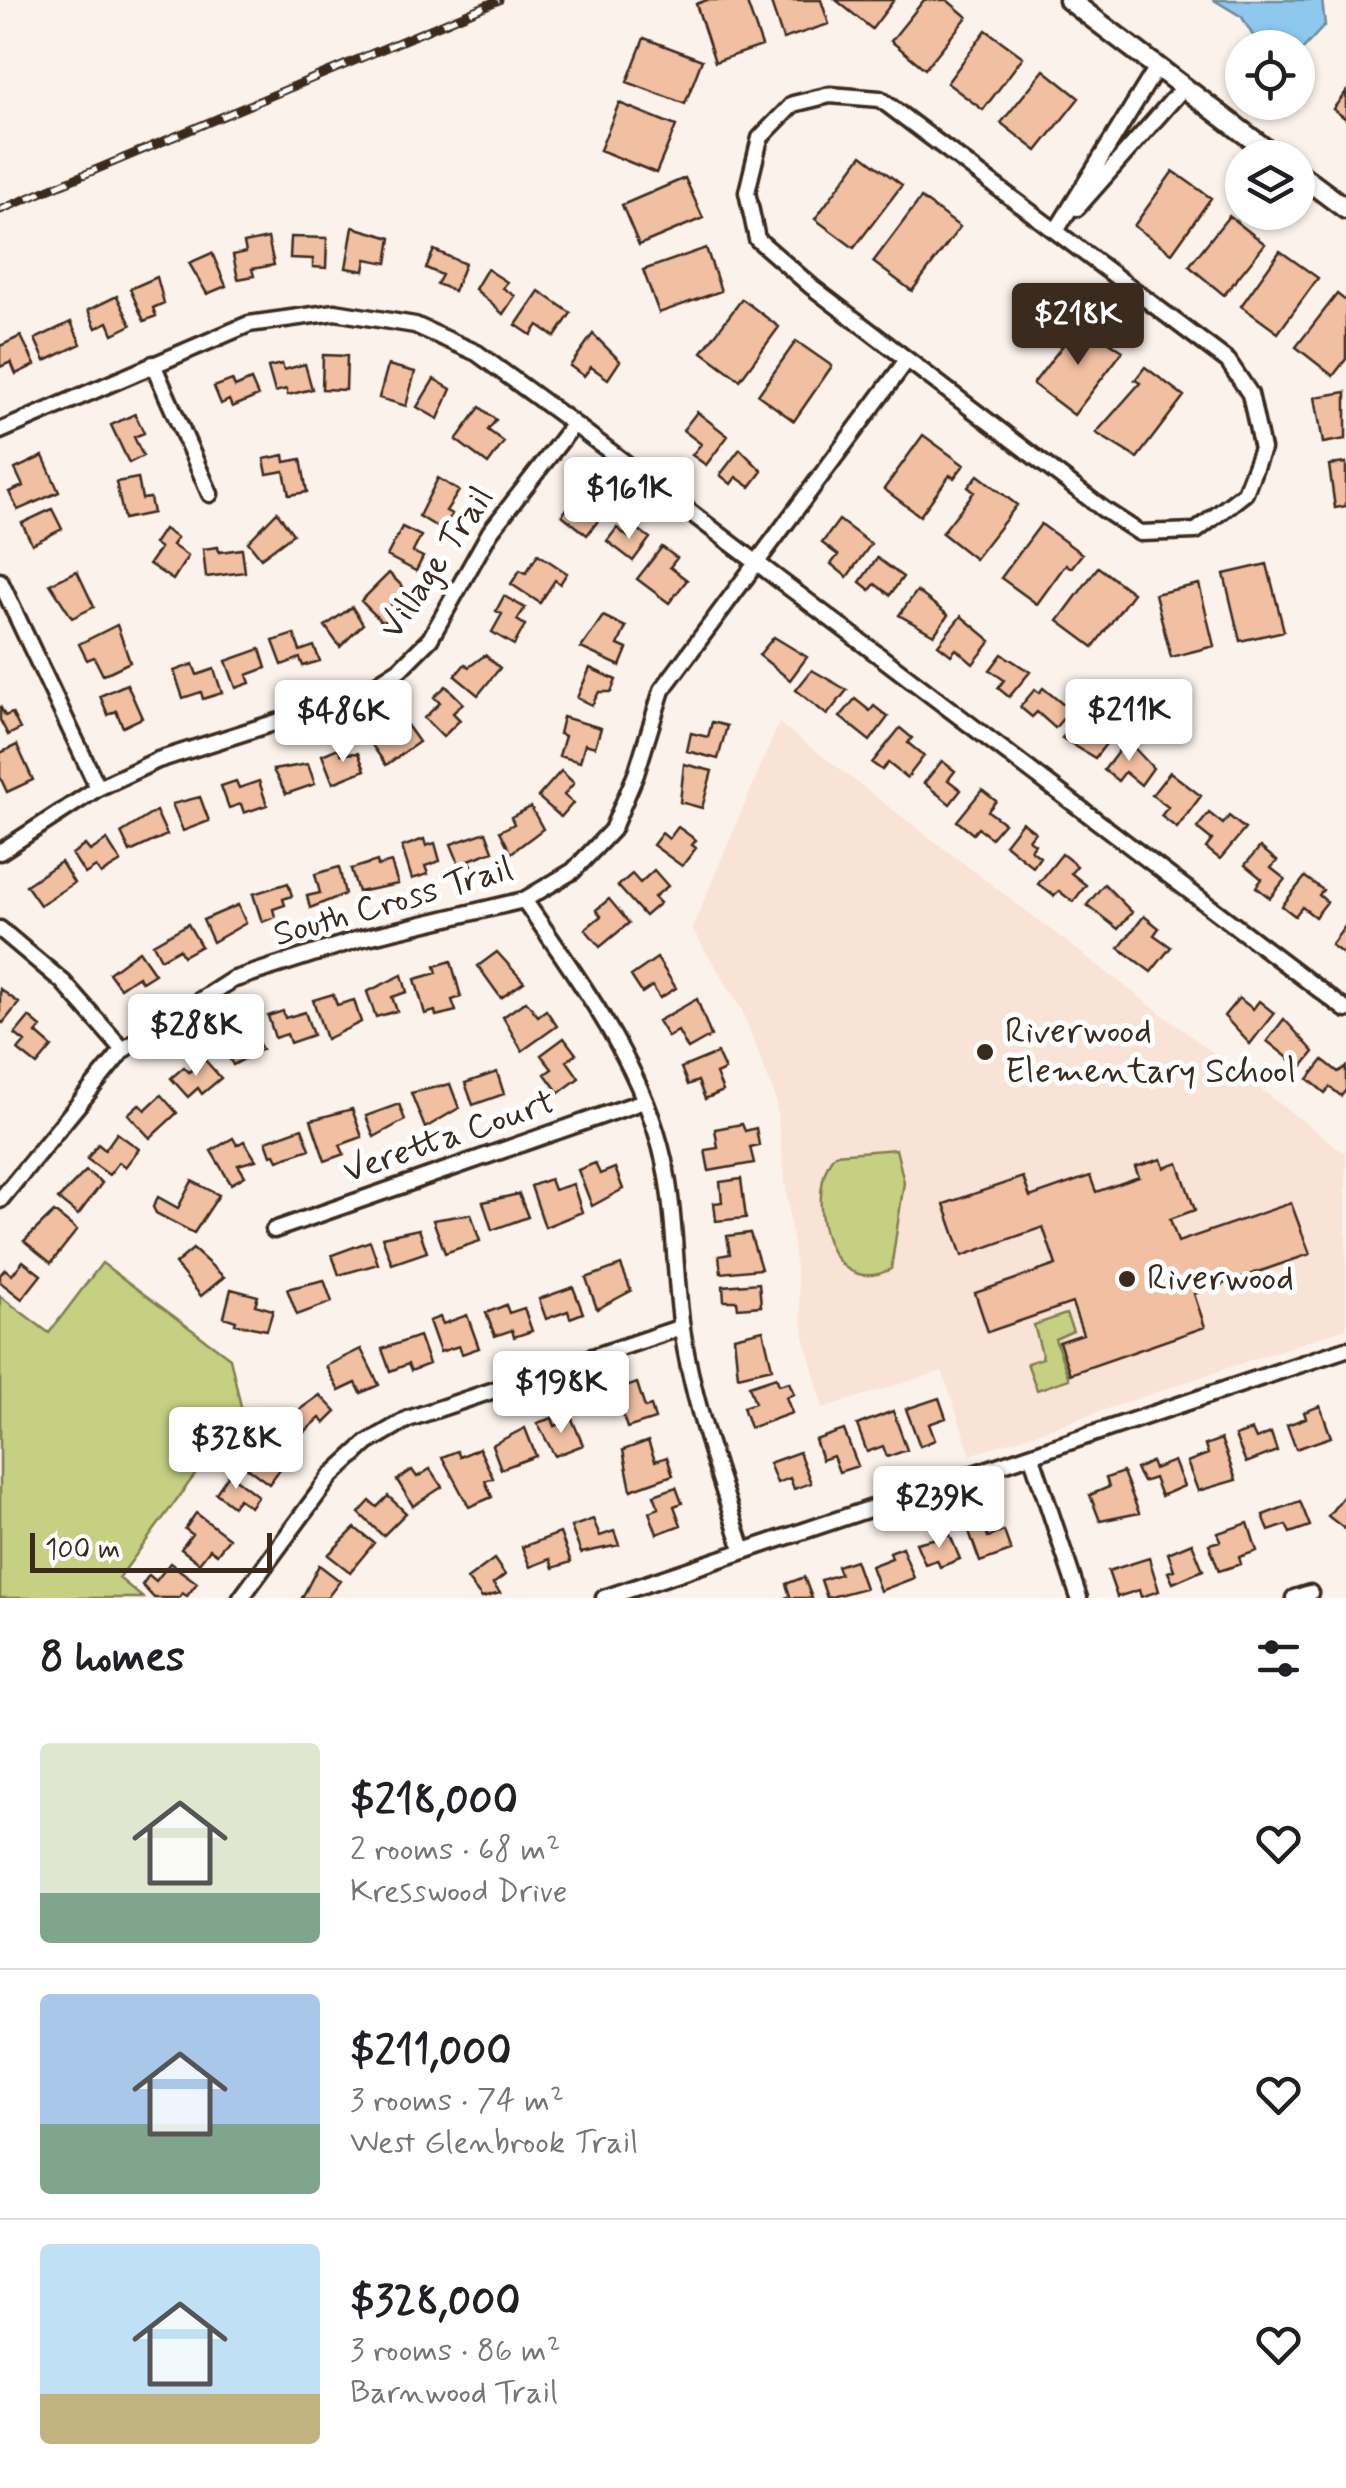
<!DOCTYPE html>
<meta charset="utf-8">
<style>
body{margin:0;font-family:Mynerve,sans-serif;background:#f2f2f2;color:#202124;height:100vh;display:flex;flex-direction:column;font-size:38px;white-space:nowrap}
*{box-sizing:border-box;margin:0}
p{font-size:32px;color:#757577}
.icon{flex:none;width:55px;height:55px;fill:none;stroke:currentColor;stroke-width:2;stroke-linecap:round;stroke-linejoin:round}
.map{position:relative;height:1598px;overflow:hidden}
.details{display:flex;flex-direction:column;background:#fff;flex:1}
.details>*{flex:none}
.buttons{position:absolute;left:1225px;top:30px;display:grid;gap:20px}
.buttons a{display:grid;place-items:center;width:90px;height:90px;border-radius:50%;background:#fff;box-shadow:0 2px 8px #0004;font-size:50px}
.scale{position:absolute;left:30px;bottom:25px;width:242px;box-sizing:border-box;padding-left:10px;border:5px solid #3b2a1e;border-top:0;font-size:28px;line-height:35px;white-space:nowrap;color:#3b2a1e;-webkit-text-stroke:8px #fff;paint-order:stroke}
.price{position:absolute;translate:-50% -85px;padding:0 22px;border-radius:10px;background:#fff;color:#222;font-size:32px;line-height:65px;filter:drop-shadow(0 2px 5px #0008)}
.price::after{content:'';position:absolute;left:50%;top:60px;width:30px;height:22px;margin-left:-15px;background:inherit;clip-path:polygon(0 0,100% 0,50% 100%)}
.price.current{background:#3b2a1e;color:#fff}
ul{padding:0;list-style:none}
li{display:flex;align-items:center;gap:30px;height:250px;padding:0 40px}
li+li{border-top:2px solid #e0e0e0}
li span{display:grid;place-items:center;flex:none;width:280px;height:200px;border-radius:10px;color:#555}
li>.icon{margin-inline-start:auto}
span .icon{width:120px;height:120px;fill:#fffc;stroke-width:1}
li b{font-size:42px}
h2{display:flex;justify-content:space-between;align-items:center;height:120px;padding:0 40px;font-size:42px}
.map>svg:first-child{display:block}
.built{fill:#f9e3d6}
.green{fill:#c5d083;stroke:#807d50;stroke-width:2.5}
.water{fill:#8ec8ee;stroke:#6d899b;stroke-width:2.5}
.building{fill:#f1bfa1;stroke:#3b2a1e;stroke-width:2.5}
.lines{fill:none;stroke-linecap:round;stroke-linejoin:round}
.minor-casing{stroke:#3b2a1e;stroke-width:21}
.tertiary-casing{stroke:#3b2a1e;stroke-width:25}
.minor{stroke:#fff;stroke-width:14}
.tertiary{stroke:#fff;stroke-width:18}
.rail-casing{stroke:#3b2a1e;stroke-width:9}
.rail{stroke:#fff;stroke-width:5;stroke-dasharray:15;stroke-linecap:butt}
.poi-dot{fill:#3b2a1e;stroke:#fff;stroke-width:4}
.labels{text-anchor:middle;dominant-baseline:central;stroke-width:10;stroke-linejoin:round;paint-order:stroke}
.street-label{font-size:35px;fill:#3b2a1e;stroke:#fff}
.poi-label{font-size:35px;fill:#3b2a1e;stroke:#fff;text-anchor:start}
</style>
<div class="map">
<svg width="1346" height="1598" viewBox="0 0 1346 1598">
<rect width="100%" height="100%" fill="#fcf2ec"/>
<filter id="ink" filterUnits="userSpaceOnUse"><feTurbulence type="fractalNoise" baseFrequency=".01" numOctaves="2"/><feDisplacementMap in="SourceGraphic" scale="20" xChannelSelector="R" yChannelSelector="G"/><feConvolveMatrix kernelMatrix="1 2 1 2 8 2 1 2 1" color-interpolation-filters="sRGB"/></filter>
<g filter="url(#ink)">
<!-- built -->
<path class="built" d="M779 723 1346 1154V1328L971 1455 942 1371 823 1408 804 1336 775 1096 741 1008 692 929Z"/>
<!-- green -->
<path class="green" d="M896 1149 904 1182 891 1269C824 1303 804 1189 835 1154Z
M102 1263 230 1358 242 1411 119 1578 143 1598H0V1296L49 1333Z
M1066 1314 1073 1331 1055 1339 1069 1379 1037 1390 1027 1363 1043 1358 1034 1325Z"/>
<!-- water -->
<path class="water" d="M1214 0H1322L1325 25 1298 54V48L1270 47 1260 36H1253L1242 17Z"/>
<!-- building -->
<path class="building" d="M707 0H746L762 46 715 62 696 4Z
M770 0H821L829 24 783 39Z
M836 0H894L872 29Z
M924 0H947L967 17 925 69 891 41Z
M986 30 1023 57 983 110 947 83Z
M644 38 702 60 685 104 627 82Z
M1044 70 1079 98 1037 151 1001 123Z
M1346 92V119L1333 109Z
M619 103 676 126 656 173 600 150Z
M862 155 902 185 854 248 815 219Z
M1173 171 1211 198 1172 253 1134 226Z
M685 178 703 218 639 245 622 205Z
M921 198 960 227 912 291 873 262Z
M1229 216 1265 244 1224 295 1189 266Z
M353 227 391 238 387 263 366 259 364 271 346 268Z
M291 237 327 238 326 268 313 267V259L290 258Z
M268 238 274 265 252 269 254 276 238 279 233 255 246 252 244 243Z
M706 248 721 291 659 313 643 270Z
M434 250 465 264 454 291 437 284 442 275 426 268Z
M1280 251 1318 278 1278 333 1241 306Z
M212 253 226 286 207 294 189 263Z
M487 269 507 282 503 288 515 296 503 314 475 289Z
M157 277 164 303 153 308 156 316 144 321 130 289Z
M539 291 571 313 555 337 538 325 531 335 516 325Z
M1337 294 1346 301V359L1333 376 1296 347Z
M117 296 131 325 113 334 108 322 96 328 88 310Z
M742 299 779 327 740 380 702 352Z
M71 322 81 344 45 361 35 339Z
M1080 323 1123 351 1074 415 1033 384Z
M593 334 620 361 608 379 591 367 584 376 570 366Z
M21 336 35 365 16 374 11 362 0 367V346Z
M796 341 832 366 794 421 758 395Z
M323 355 347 356 346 390 322 389Z
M282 364 284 370 305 364 312 389 288 395 286 389 275 392 268 367Z
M388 365 415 372 406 406 379 398Z
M1145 367 1184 396 1137 458 1096 433 1140 383 1135 380Z
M434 379 451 389 438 419 417 407Z
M232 380 235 387 251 380 258 396 232 407 229 400 221 404 214 387Z
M1346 392V439L1323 443 1315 397Z
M480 407 496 420 488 430 504 442 488 464 456 440Z
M697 412 728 436 706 465 692 455 701 444 683 430Z
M135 414 144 433 134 437 143 456 129 463 111 425Z
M923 435 964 465 954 478 950 475 920 516 884 489Z
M740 449 762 471 750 487 736 477 731 484 720 475Z
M284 455 285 462 301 459 307 492 289 495 284 471 267 474 264 459Z
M43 456 59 492 18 510 9 492 23 486 15 469Z
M1346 463V506L1335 508 1329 465Z
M978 475 1017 505 975 559 942 533 974 492 968 487Z
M138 478 142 499 150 498 153 513 124 519 116 482Z
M438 478 459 491 446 511 452 514 442 530 419 516Z
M577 496 590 505 596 498 608 508 587 535 562 515Z
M52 509 62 529 32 544 22 523Z
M277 512 293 534 261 558 248 542Z
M839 520 871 544 847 577 831 564 838 555 822 543Z
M1041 524 1082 554 1071 568 1066 564 1037 604 1001 578Z
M402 527 421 536 413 552 423 557 416 571 387 556Z
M635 527 650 538 633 561 607 541 617 528 628 537Z
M164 529 177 538 172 545 188 556 173 580 149 564 160 548 154 544Z
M218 547 219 552 242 549 245 572 206 577 203 549Z
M662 547 677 558 670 567 687 580 669 603 637 579Z
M538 554 567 573 560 584 555 580 540 603 511 584 520 570 526 573Z
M877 558 903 577 890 595 875 584 870 590 860 582Z
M1267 564 1284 631 1240 641 1224 574Z
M1098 567 1133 593 1093 647 1058 621Z
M77 571 94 607 72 618 50 584Z
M389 573 406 590 391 604 396 609 383 623 361 601Z
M1199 584 1214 646 1171 657 1155 594Z
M917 591 948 615 934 635 899 615Z
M504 596 525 608 517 620 525 625 514 645 492 632 502 614 496 611Z
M352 607 363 624 340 647 325 626Z
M603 616 626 627 618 645 627 649 620 666 581 648Z
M961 616 991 641 973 664 956 649 951 655 938 645Z
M117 625 130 662 103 675 94 657 87 660 79 644Z
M294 634 300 651 314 646 320 661 303 666 300 658 282 665 273 641Z
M774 637 807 657 790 680 759 655Z
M260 649 266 668 247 675 250 683 236 688 226 661Z
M1002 654 1030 672 1009 697 998 688 1004 680 990 670Z
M485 655 500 668 478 695 455 676 465 664 469 667Z
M193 664 197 675 214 669 222 693 203 699 201 692 183 698 174 671Z
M590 668 616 680 611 692H599L592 705 577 698Z
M812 670 847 690 827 715 796 690Z
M127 684 142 718 123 727 116 711 108 715 100 696Z
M446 686 463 703 453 713 460 720 443 737 424 718 440 703 434 697Z
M1043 688 1070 710 1055 728 1037 712 1032 717 1020 707 1035 689 1039 693Z
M855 699 870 711 874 706 888 717 870 741 840 717Z
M0 706 5 716 12 713 20 729 8 735 0 720Z
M563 717 601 728 595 747 585 744 580 762 559 756 565 736 559 734Z
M1093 720 1112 736 1095 758 1062 738 1071 727 1081 735Z
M404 721 419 742 386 765 372 745Z
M712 722 727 726 718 759 687 751 691 733 708 737Z
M900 728 912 738 908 743 924 756 907 778 888 763 882 770 872 763Z
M1127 740 1153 768 1141 785 1125 772 1118 781 1104 770Z
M17 745 33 780 7 792 0 777V753Z
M338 748 341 754 358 753 365 770 333 783 322 755Z
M942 761 955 771 948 780 961 790 950 804 924 783Z
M308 764 315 784 286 794 273 770Z
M684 764 712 771 702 808 680 802Z
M561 771 574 783 564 795 573 803 561 817 538 797Z
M1170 772 1201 796 1177 828 1161 816 1168 807 1152 795Z
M236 781 239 788 259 781 267 805 244 813 241 804 229 808 221 786Z
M982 790 996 801 988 811 1004 823 991 838 978 828 973 834 957 821Z
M200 797 209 821 183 831 172 804Z
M531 807 543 829 511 853 500 831 514 824 511 817Z
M156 811 167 835 130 852 121 833Z
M1209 813 1223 824 1229 816 1245 829 1220 859 1206 848 1212 840 1197 828Z
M1022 822 1035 832 1029 840 1035 844 1031 850 1040 857 1033 867 1005 844Z
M678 827 696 840 692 845 696 848 682 866 653 845 662 833 669 839Z
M486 832 493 851 469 860 472 865 461 869 451 844Z
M424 839 426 846 435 843 440 861 425 866 428 874 412 879 402 847Z
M107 840 121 862 101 874 96 867 85 874 72 854 85 845 90 851Z
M1260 847 1277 861 1271 868 1285 879 1270 898 1256 887 1262 879 1245 865Z
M1062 854 1077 866 1071 873 1086 885 1073 902 1059 891 1054 896 1038 884Z
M377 861 378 866 391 862 398 884 358 892 351 869Z
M61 862 74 883 40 905 26 885Z
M339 867 345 894 310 908 307 896 320 893 315 874Z
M654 870 668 886 654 897 660 903 645 916 618 886 632 874 640 883Z
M1305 877 1323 890 1319 895 1327 902 1315 917 1302 907 1295 916 1282 906Z
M288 883 292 896 283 899 285 905 273 909 275 917 262 922 253 894Z
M1104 884 1132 912 1118 929 1087 905Z
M609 899 629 923 600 947 585 929 601 916 596 910Z
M238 905 246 923 213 942 203 920Z
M1144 916 1159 928 1154 935 1171 947 1151 972 1119 948Z
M188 924 201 946 183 956 179 949 161 959 153 944Z
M1346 925V956L1331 945Z
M139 951 155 974 142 982 138 976 120 988 109 973Z
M497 952 524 982 501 998 478 966Z
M657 958 676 988 660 998 652 986 642 993 631 976Z
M451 961 461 997 452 1000 456 1011 436 1016 435 1011 425 1014 415 979 437 973 435 966Z
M402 975 407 992 392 997 397 1011 376 1017 367 992Z
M0 989 19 1003 3 1023 0 1021Z
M333 994 337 1005 354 1000 361 1022 326 1039 313 1000Z
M1239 998 1253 1009 1259 1001 1274 1013 1250 1044 1224 1016Z
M697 999 711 1036 688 1049 678 1031 668 1037 658 1021Z
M526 1001 538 1016 546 1010 557 1026 522 1051 503 1017Z
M283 1011 285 1018 305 1012 313 1035 290 1043 287 1034 275 1038 268 1016Z
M29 1017 41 1027 36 1033 52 1047 37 1065 18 1050 25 1042 15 1034Z
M1284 1019 1314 1052 1301 1068 1267 1041Z
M235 1031 240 1042 253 1034 262 1049 233 1065 219 1040Z
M564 1038 576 1054 567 1061 579 1078 559 1093 545 1074 552 1069 541 1055Z
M717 1053 725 1070 716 1074 723 1091 705 1099 698 1081 688 1085 681 1068Z
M204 1059 221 1078 202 1094 198 1088 188 1097 171 1078 184 1067 189 1072Z
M1323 1060 1338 1072 1346 1067V1090L1341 1096 1330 1087 1325 1093 1308 1079Z
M497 1072 504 1094 473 1105 465 1083Z
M450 1084 459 1108 425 1128 411 1093Z
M161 1095 177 1113 150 1138 128 1114 139 1104 145 1110Z
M399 1104 405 1120 374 1137 366 1116Z
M352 1109 362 1137 340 1145 344 1154 325 1161 311 1120Z
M742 1124 745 1131 756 1128 759 1145 750 1147 754 1163 709 1171 705 1150 718 1148 715 1129Z
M302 1128 310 1149 278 1160 275 1154 271 1155 266 1141Z
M117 1133 139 1149 125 1167 119 1162 109 1175 87 1159 98 1144 105 1150Z
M233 1138 237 1145 244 1141 256 1160 238 1165 245 1176 231 1184 211 1151Z
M1161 1159 1164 1168 1178 1163 1195 1210 1170 1219 1178 1242 1291 1203 1310 1254 1194 1294 1205 1327 1070 1374 1059 1342 1083 1334 1072 1303 988 1332 975 1293 1056 1265 1043 1227 962 1256 944 1204 1023 1177 1030 1197 1090 1176 1096 1192 1139 1177 1135 1167Z
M595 1163 600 1174 615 1168 623 1189 592 1206 578 1170Z
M86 1171 102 1183 78 1215 58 1199Z
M550 1179 554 1190 573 1184 582 1212 545 1227 531 1186Z
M741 1179 746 1218 716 1221 714 1203 722 1202 720 1182Z
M192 1181 219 1195 194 1233 156 1213 153 1207 158 1197 178 1208Z
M519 1194 528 1217 492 1230 483 1202Z
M54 1212 77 1230 51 1263 24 1241Z
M471 1214 480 1241 445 1253 433 1220Z
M419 1229 427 1252 392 1264 382 1237Z
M750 1233 761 1269 721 1273 719 1256 730 1254 727 1236Z
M370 1241 378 1264 339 1275 332 1255Z
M193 1249 224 1277 201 1296 175 1264Z
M23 1261 41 1275 22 1299 0 1282V1275L5 1269 12 1275Z
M621 1265 631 1291 597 1309 586 1278Z
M324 1280 332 1302 297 1315 287 1289Z
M759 1283 761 1306 738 1308 737 1301H724L723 1286Z
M573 1287 583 1313 570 1318 568 1311 546 1319 539 1299Z
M231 1289 258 1296 255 1305 273 1310 267 1330 235 1324 236 1321 224 1317Z
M506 1305 509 1313 524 1308 532 1331 514 1337 512 1330 495 1336 486 1313Z
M467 1315 479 1348 462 1354 459 1346 440 1352 429 1321 440 1317 443 1324Z
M763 1330 772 1368 738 1376 734 1337Z
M419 1336 429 1364 411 1371 408 1364 390 1371 382 1349Z
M361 1349 379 1385 361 1393 356 1383 339 1391 326 1366Z
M776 1377 779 1385 789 1382 794 1394 786 1397 792 1413 750 1428 743 1407 755 1403 749 1386Z
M637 1383 645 1408 651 1406 655 1419 627 1428 615 1391Z
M320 1395 336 1412 325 1423 320 1418 300 1436 285 1420Z
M939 1398 946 1418 929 1424 935 1440 920 1446 906 1409Z
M1320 1406 1331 1437 1296 1449 1287 1425 1306 1418 1304 1412Z
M893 1411 907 1450 887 1457 883 1446 867 1452 857 1425Z
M552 1418 555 1426 572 1419 583 1445 555 1456 537 1423Z
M525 1428 536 1456 501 1469 492 1445Z
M261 1429 283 1445 271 1462 280 1469 269 1484 234 1458Z
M844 1430 858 1466 839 1472 833 1456 822 1460 815 1440Z
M1252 1430 1256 1439 1271 1433 1277 1451 1246 1463 1235 1436Z
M1221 1439 1236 1480 1198 1491 1187 1462 1208 1454 1205 1445Z
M648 1441 655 1461 667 1457 673 1475 631 1490 623 1450Z
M479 1448 493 1478 485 1481 492 1497 469 1507 442 1457 457 1451 460 1457Z
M799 1452 811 1483 794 1489 790 1478 777 1483 769 1463Z
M1174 1461 1184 1486 1161 1496 1154 1478 1143 1482 1136 1469 1151 1462 1154 1469Z
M430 1469 442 1487 413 1506 397 1480 412 1470 417 1477Z
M1123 1472 1139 1513 1100 1521 1090 1495 1109 1487 1106 1478Z
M229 1474 258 1496 250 1507 239 1499 233 1506 216 1493Z
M676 1487 682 1503 674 1506 681 1525 657 1534 649 1512 659 1508 654 1495Z
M1346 1493V1530L1328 1516Z
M388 1496 406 1513 383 1536 359 1513 370 1501 377 1507Z
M1300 1501 1310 1526 1290 1533 1286 1525 1269 1531 1263 1515Z
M196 1513 229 1538 217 1554 210 1549 199 1563 181 1549 192 1534 185 1529Z
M981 1518 988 1537 1004 1531 1011 1551 980 1562 966 1523Z
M593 1519 600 1536 614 1531 619 1545 581 1553 571 1527Z
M1248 1523 1257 1551 1239 1557 1241 1564 1219 1571 1209 1544 1220 1541 1218 1533Z
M355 1528 374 1543 350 1572 328 1555Z
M560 1533 571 1562 553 1568 550 1559 530 1567 522 1547Z
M950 1535 960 1559 940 1567 937 1560 925 1564 916 1543Z
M1192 1543 1203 1570 1173 1583 1168 1572 1174 1570 1168 1553Z
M902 1547 914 1578 880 1591 871 1566 892 1558 890 1552Z
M1149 1558 1159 1591 1141 1597 1139 1590 1117 1597 1108 1571Z
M494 1559 505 1575 493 1584 500 1593 482 1598 467 1579Z
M855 1560 865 1588 827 1598 821 1580 840 1574 837 1566Z
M170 1563 197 1583 187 1596 182 1593 179 1598H154L142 1585 149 1575 156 1581Z
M319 1565 340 1581 327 1598H302Z
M804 1577 812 1598H785L790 1596 786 1584Z"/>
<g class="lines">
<defs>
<path id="minor" d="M830 95 880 99 1228 361 1250 394 1262 449 1245 493 1196 531 1140 533 1103 509 812 287 757 239 747 192 760 138 793 104Z
M1077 208 1183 88
M1056 231 1157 67
M153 364 210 494
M0 431 249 324 335 312 415 325 477 353 574 424 1346 1010
M0 581 98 788
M0 852 98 788 158 760 358 696 400 669 430 639 490 532 574 424
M524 900C579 980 643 1065 664 1161 676 1217 674 1273 682 1329 693 1404 720 1477 743 1550
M0 929 63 982 123 1050
M0 1200 123 1050 232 980 359 939 524 900 573 871 612 830 636 774 662 690 907 360
M274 1230 644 1101
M1032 1457 1079 1598
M241 1598 331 1476 367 1443 408 1419 682 1327
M604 1598 1346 1349
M1294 1598 1310 1593"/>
<path id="tertiary" d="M1069 0 1277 158
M1298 173 1346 209"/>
</defs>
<!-- minor casing -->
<use href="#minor" class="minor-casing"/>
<!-- tertiary casing -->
<use href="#tertiary" class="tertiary-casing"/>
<!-- minor -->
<use href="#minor" class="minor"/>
<!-- tertiary -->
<use href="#tertiary" class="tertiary"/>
<defs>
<path id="rail" d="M0 210 499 0"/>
</defs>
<!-- rail casing -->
<use href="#rail" class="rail-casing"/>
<!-- rail -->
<use href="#rail" class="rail"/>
</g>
</g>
<!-- markers -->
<g class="poi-dot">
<circle cx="985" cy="1052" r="10"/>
<circle cx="1127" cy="1279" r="10"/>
</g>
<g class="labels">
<!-- street labels -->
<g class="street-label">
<text transform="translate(437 563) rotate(-56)">Village Trail</text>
<text transform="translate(393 902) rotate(-16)">South Cross Trail</text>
<text transform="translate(449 1137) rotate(-19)">Veretta Court</text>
</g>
<!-- poi labels -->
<g class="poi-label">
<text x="1005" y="1032">Riverwood<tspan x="1005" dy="40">Elementary School</tspan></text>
<text x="1147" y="1279">Riverwood</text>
</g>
</g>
</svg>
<div class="buttons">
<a><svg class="icon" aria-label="locate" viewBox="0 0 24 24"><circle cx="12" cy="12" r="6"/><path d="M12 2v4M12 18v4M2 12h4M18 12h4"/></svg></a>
<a><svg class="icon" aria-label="layers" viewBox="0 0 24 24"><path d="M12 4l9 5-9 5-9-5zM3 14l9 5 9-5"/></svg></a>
</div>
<div class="scale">100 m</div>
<b class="price current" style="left:1078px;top:368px">$218K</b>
<b class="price" style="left:629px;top:542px">$161K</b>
<b class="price" style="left:1129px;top:764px">$211K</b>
<b class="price" style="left:343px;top:765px">$486K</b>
<b class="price" style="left:196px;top:1079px">$288K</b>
<b class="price" style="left:561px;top:1436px">$198K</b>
<b class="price" style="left:236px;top:1492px">$328K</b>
<b class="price" style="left:939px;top:1551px">$239K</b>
</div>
<section class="details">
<h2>8 homes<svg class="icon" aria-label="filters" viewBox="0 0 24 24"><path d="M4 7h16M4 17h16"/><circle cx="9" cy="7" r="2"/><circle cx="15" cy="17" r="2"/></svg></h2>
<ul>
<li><span style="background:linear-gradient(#dfe7d0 75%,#7fa58c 0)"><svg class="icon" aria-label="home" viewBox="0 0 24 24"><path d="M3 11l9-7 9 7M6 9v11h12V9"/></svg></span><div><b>$218,000</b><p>2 rooms · 68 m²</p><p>Kresswood Drive</p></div><svg class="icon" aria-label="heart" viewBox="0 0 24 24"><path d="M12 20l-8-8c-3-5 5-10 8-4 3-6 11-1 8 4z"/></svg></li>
<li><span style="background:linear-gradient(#a9c7e8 65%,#7fa58c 0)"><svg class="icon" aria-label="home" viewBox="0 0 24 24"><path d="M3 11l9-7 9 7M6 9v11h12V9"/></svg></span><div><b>$211,000</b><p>3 rooms · 74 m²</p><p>West Glenbrook Trail</p></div><svg class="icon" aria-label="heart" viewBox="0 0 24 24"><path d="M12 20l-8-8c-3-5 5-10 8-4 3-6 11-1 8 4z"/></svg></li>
<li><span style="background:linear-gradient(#bfe0f5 75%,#c2b280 0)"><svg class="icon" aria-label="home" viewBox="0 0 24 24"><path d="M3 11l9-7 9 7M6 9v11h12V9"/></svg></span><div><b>$328,000</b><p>3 rooms · 86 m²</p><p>Barnwood Trail</p></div><svg class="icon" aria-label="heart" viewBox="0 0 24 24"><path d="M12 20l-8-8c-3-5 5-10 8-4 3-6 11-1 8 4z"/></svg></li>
</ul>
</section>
